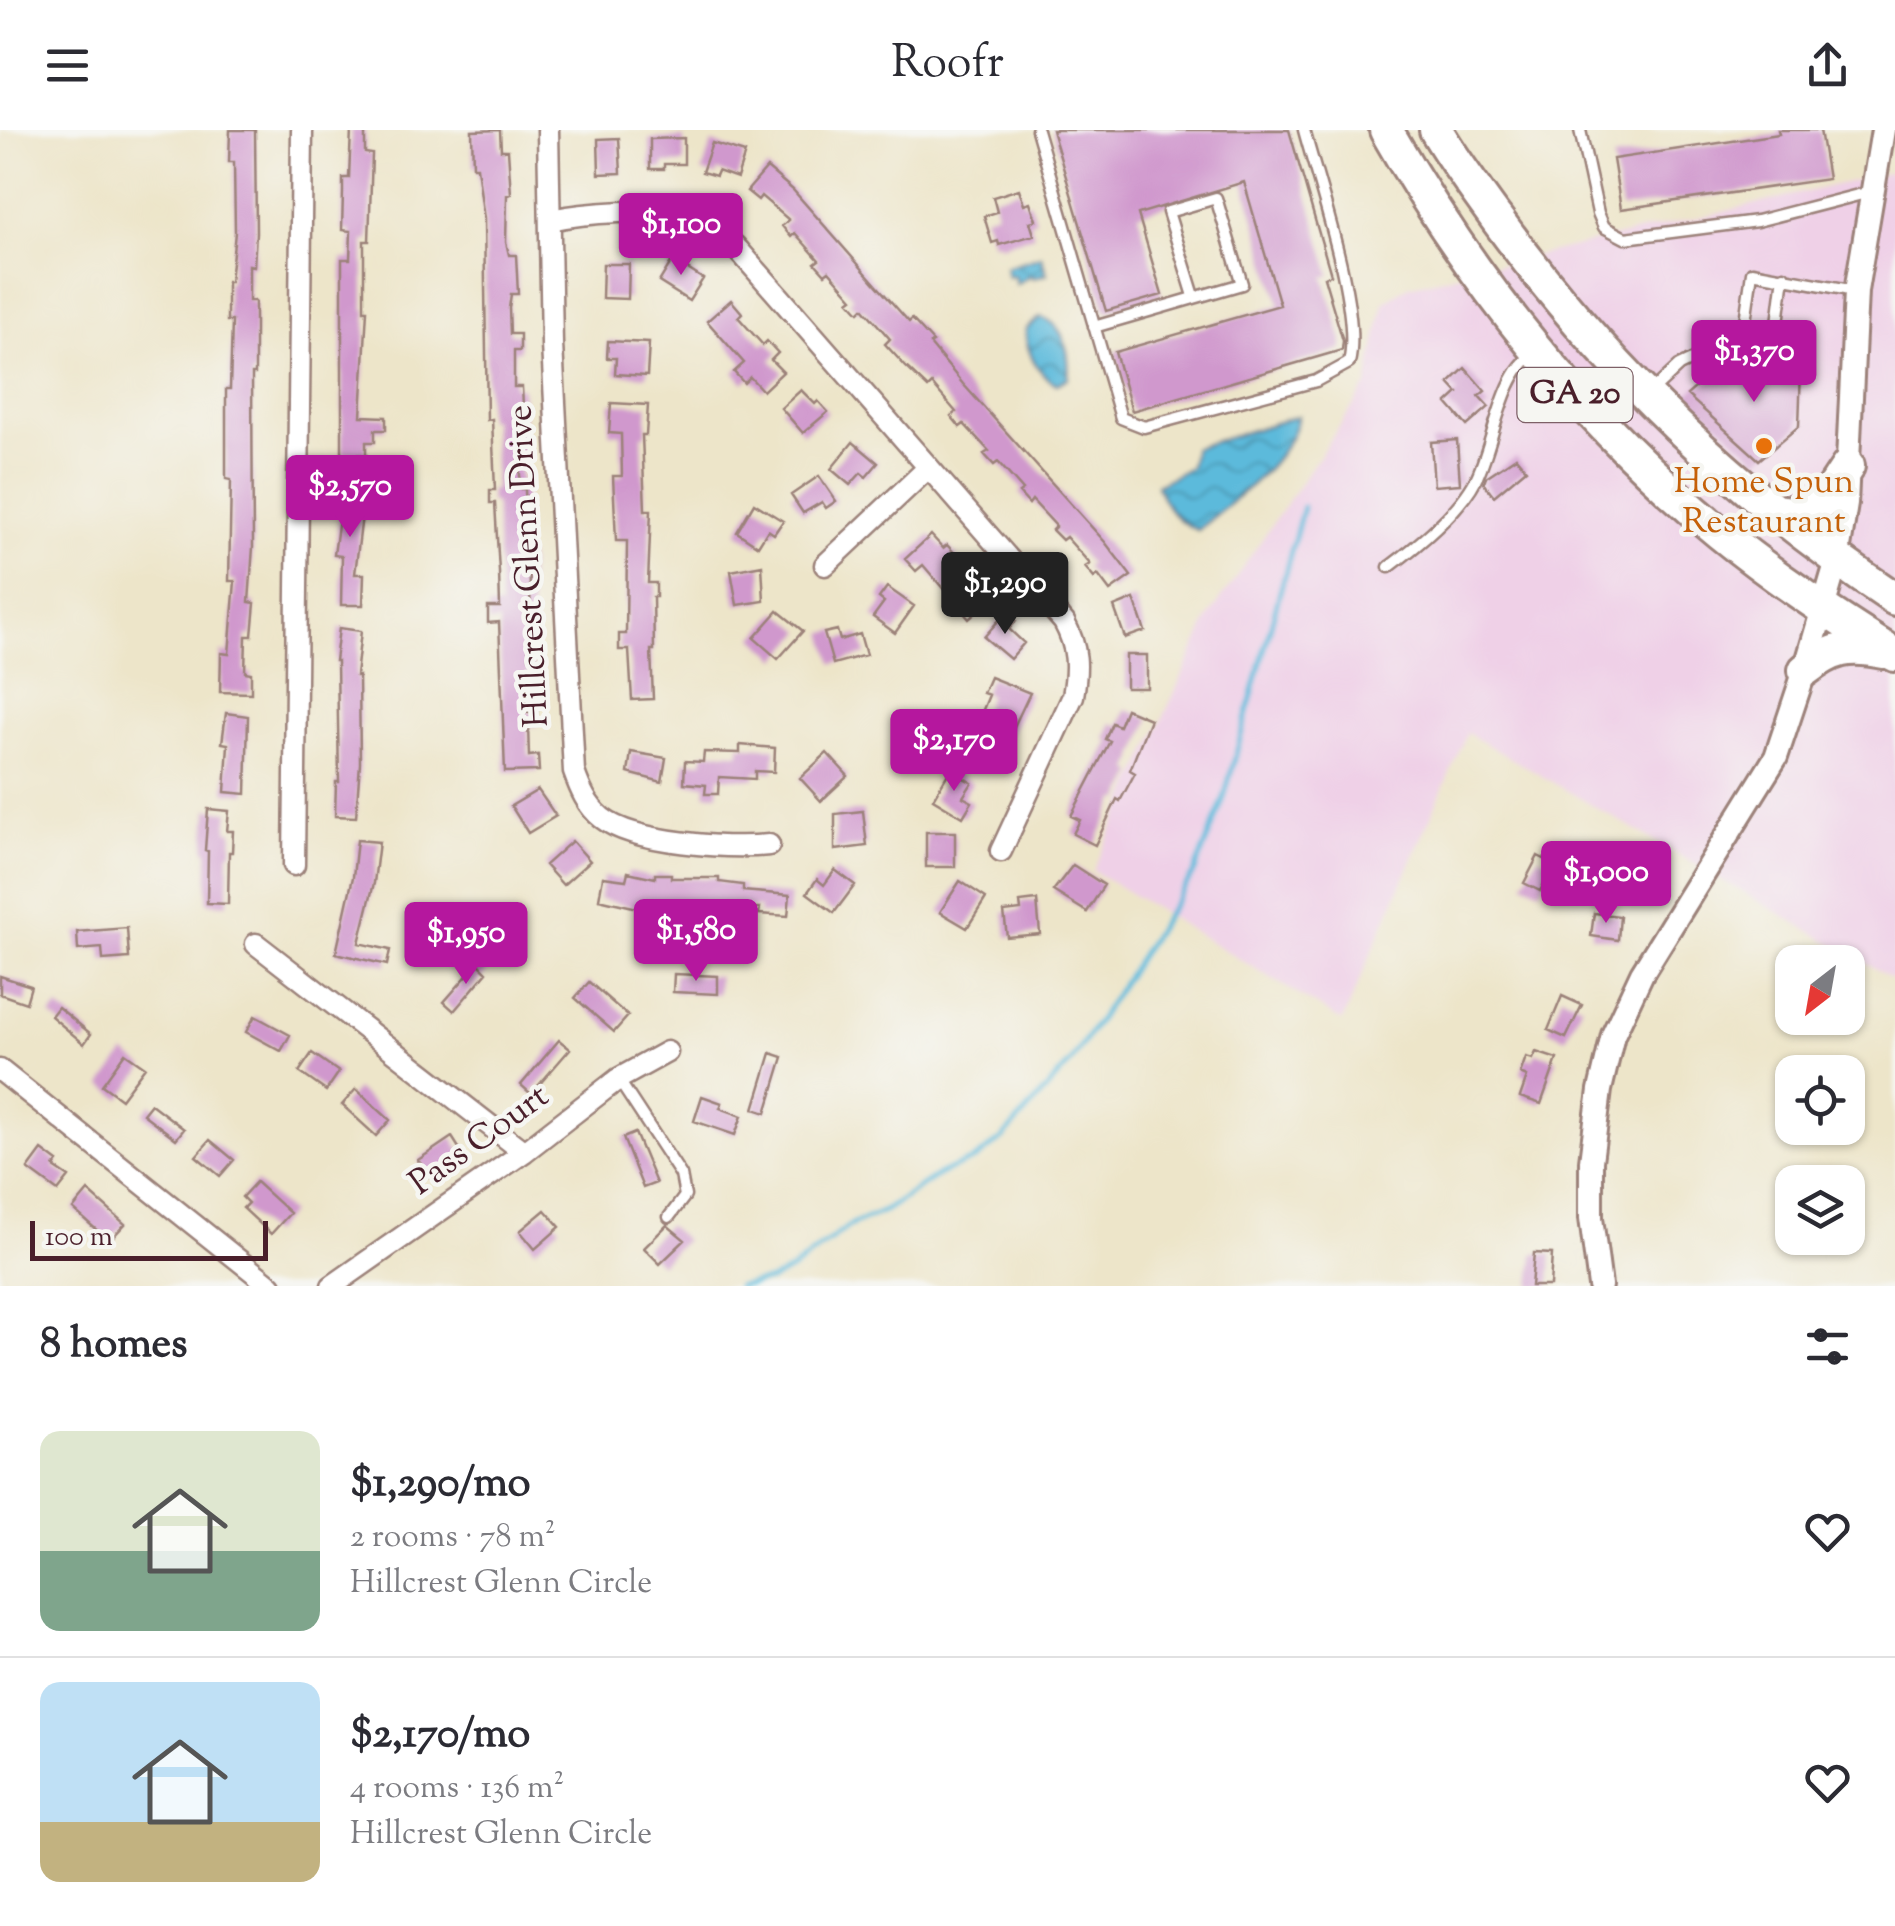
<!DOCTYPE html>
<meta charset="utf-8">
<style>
body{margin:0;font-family:"Sorts Mill Goudy",serif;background:#f2f2f3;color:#2b2b33;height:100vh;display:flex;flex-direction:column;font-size:38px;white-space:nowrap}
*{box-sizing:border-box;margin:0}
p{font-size:32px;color:#7c7c81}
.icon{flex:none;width:55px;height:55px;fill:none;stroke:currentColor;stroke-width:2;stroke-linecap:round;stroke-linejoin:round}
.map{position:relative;height:1156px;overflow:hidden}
.details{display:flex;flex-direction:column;background:#fff;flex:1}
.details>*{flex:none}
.needle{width:65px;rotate:211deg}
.tools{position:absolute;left:1775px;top:815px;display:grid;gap:20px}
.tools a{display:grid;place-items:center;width:90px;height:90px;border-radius:20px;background:#fff;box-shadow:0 2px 8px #0004;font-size:50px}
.scale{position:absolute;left:30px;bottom:25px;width:238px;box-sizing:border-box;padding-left:10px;border:5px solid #4a1f2b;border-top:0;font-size:28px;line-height:35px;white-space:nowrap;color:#4a1f2b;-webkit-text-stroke:8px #f6f6f2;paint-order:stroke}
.price{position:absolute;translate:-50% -85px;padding:0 22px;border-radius:10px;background:#b5179e;color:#fff;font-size:32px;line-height:65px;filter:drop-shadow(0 2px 5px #0008)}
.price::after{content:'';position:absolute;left:50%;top:60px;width:30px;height:22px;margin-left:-15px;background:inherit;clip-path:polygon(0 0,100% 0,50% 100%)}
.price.on{background:#222;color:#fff}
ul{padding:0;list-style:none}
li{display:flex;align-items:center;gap:30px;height:250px;padding:0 40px}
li+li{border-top:2px solid #e1e1e2}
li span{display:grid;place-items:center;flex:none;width:280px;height:200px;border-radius:20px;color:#555}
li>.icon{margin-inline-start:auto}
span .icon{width:120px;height:120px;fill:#fffc;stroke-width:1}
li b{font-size:42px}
h2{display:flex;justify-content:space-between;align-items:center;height:120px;padding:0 40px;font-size:42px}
header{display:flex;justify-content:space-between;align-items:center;height:130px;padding:0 40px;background:#fff;font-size:45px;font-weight:600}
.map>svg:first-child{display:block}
.built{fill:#efd0e7}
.water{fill:url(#water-waves);stroke:#536c83;stroke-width:2.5}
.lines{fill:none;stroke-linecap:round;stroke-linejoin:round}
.stream{stroke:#5cbadb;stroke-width:5}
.building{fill:#d098cd}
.service-casing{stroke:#9c827a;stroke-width:15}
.minor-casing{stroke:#9c827a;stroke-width:25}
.tertiary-casing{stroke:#9c827a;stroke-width:28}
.trunk-casing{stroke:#9c827a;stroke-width:38}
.service{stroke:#fff;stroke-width:10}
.minor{stroke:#fff;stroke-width:20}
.tertiary{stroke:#fff;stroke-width:22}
.trunk{stroke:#fff;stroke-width:32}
.food-dot{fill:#e8710a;stroke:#f6f6f2;stroke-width:4}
.labels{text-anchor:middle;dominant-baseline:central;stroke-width:9;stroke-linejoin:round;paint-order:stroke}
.shield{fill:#f6f6f2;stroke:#7e6067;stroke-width:2.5}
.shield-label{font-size:32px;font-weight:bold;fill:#4a1f2b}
.food-label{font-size:35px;fill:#c56008;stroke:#f6f6f2}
.street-label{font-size:35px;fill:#4a1f2b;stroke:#f6f6f2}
</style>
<header><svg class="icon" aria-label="menu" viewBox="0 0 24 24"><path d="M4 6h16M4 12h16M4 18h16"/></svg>Roofr<svg class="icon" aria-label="share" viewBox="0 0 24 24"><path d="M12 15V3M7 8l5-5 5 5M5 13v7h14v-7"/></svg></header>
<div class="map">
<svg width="1895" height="1156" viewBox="0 0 1895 1156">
<defs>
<pattern id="water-waves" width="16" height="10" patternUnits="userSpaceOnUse" patternTransform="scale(2.5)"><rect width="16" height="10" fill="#5cbadb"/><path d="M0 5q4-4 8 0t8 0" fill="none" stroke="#4e97b2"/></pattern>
</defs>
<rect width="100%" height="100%" fill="#f6f6f2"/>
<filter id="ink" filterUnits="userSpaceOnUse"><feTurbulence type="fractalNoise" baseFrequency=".01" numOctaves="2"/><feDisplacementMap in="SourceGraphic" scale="20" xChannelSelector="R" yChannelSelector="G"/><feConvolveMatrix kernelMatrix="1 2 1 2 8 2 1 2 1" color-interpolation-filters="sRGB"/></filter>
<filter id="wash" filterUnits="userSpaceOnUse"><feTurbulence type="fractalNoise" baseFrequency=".0048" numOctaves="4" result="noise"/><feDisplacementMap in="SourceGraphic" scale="40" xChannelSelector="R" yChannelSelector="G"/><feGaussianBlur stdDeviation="2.25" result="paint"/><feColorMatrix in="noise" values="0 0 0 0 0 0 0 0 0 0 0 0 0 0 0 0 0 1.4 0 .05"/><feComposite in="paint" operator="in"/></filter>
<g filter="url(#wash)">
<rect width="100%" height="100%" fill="#ede5c9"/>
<!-- built -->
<path class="built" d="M1895 41V850L1467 603 1342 891 1093 741 1210 485 1367 256 1384 172 1409 156Z"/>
<!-- water -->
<path class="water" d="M1041 126 1047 144 1033 148 1031 145 1016 154 1014 145 1008 147 1005 137Z
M1041 187C1066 195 1070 225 1068 248L1057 254C1038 245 1025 220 1026 199Z
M1298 286C1287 334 1233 369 1198 400 1176 392 1164 375 1157 355L1190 337 1194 318Z"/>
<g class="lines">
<!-- stream -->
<path class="stream" d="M738 1156 771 1150 791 1140 849 1096 886 1080 939 1044 977 1028 1003 1008 1071 932 1194 743 1224 668 1303 377"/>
</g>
<g id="blocks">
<!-- building -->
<path class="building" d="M230 0H255L256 103 254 136 249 135V171H255V244H252L253 417 249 472 255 473 252 506H246L245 542 251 543V563L220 562 221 523 229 524 235 451H229L231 350 226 349V259H230L232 191H227V152H230L235 102 234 32H229Z
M351 0H365V23L372 24 369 111H364V180H367L361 286 386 287V300H375V312H366V325L342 324V129H350L351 101 342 100 343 62V48H349Z
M500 0 501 20H508L511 64 507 65 506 112 509 125H516L518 164H511L509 178 510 204H520V221H514V257H522L523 276 525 320H520L519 332 521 359H525L526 389H522L523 425H529L531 491 527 492 529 527 533 526 534 543H526L527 582H537V596H528L529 626 538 625 539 641 505 642 499 492 488 493V477H500L499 442 495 373H490V360H495L492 289 487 290 484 89 477 37H473L472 1Z
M1052 0H1289L1331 145 1324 147 1343 211 1342 220 1132 281 1115 222 1280 175 1244 52 1138 84 1162 165 1106 181Z
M1778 0H1820L1828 49 1621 79 1613 29 1779 4Z
M619 8 621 43 599 44 598 9Z
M684 8V34H664V39H650V9Z
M712 13 745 23 737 48 718 41 716 46 702 42Z
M767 38 793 60 909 192 912 189 933 212 930 214 963 254 1105 412 1131 446 1110 461 1098 445 1094 448 1085 437 1090 434 1066 407 1062 410 1052 400 1056 396 1032 370 1029 374 1019 363 1023 360 998 332 994 335 984 324 989 321 964 294 960 297 951 286 956 282 932 254 928 258 906 237 885 214 890 209 863 178 859 182 849 171 853 168 829 141 825 144 815 133 819 130 795 103 791 107 782 96 789 90 761 66 758 70 747 61Z
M1019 59 1024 74 1030 72 1036 90 1030 92 1034 105 999 115 998 111 992 113 984 86 997 82 993 67Z
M676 124 690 132 686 138 703 149 689 171 659 152Z
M603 134H629L628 169 602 168Z
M731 170 742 183 738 187 763 215 767 211 778 223 771 230 783 242 763 261 750 247 744 253 734 242 744 233 707 191Z
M608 211 649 213 647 246 615 244 616 228H607Z
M1743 235 1801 239 1799 296 1759 330 1687 265 1696 257Z
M1465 238 1485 261 1479 266 1489 277 1467 296 1447 273 1458 263 1449 253Z
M801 260 815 274 818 271 828 282 803 303 781 278Z
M611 273 648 275 646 305H642L645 380H651L648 453H656V467H653L654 520H651L653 569 632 570 629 520H619V504H626L627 411H616L613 346H622L621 304 609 303Z
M1457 310 1460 354 1434 356 1431 312Z
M853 312 878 333 866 347 861 343 850 355 831 339Z
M1516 327 1526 339 1494 366 1484 353 1486 347Z
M819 346 836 371 826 378 822 372 803 383 791 365Z
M344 350 366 352 355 444H364L363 475H341L342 426 334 425 340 380H336L338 360H343Z
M754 373 783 391 774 404 768 400 758 416 737 402Z
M931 405 943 418 947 415 958 427 953 432 978 460 983 455 994 467 969 489 923 435 916 441 905 429Z
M762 435 764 471 737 475 731 441Z
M887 457 914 476 895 503 873 487 884 472 879 468Z
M1134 469 1145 501 1125 508 1114 477Z
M778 481 803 501 778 529 754 508Z
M1006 482 1016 491 1009 499 1024 513 1010 529 984 507Z
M339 498 361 501 356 546H359L360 633 356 687 335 686 336 652H339L337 531H335Z
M837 500 840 510 860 504 866 525 833 534 824 503Z
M1126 525H1147V558H1126Z
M990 547 1030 563 1001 624 1005 626 998 640 969 626 976 611 971 609 989 565 983 563Z
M1126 579 1150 589 1130 640 1135 643 1120 671 1117 669 1095 715 1073 704 1080 690 1071 686 1110 611 1105 609 1112 593 1119 596Z
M226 583 248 586 246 664 225 662 228 614 222 613Z
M740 615 775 618 774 642 755 641V649L719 647 718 664H705L706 655 684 653 685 631 703 632 704 622 740 623Z
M631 622 666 628 662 652 628 643Z
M827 623 848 646 821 671 800 648Z
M950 640 972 653 963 667 972 672 963 687 933 669Z
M538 660 556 686 528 703 511 676Z
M208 679 229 681 227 701H233L232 722H229L228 774 207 773 208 721 205 720Z
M863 681 867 716 835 720V684Z
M926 702H955V737H926Z
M357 710 379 712 374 753 359 813 390 820 387 835 336 823 353 747Z
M572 711 590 731 563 755 545 735Z
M1538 726 1554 734 1540 761 1524 753Z
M1073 735 1104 755 1087 782 1053 761Z
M835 740 855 755 834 783 807 763 817 749 824 755Z
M628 742 655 748V744H671V748H719V752L743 755V761L790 765 788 786 759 784 760 778 633 777 599 769 603 747 626 750Z
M960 751 986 768 967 798 940 782Z
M1037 770 1040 804 1007 807 1004 782 1021 780 1020 772Z
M1594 783 1620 786 1618 810 1591 806Z
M127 798 129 828 103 830 102 818 78 820 77 802Z
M478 833 487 842 454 881 444 872Z
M674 844 718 846V864L673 862Z
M0 846 31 856 26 873 0 864Z
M589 852 628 886 614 902 575 868Z
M1562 866 1582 875 1566 908 1548 900Z
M58 877 91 904 84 914 51 886Z
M255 886 290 905 281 921 246 902Z
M559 910 570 919 531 964 521 955Z
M1536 922 1557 929 1541 974 1520 967 1527 947 1520 944 1526 927 1533 929Z
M125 923 145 937 121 969 102 955Z
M312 923 339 942 326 961 299 942Z
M771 923 783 927 766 983 754 979Z
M356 959 390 990 376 1006 342 975Z
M702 966 722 973 720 978 742 986 735 1005 694 991Z
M151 974 184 999 176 1009 143 984Z
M635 1003 656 1053 643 1058 623 1008Z
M452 1007 464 1026 431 1048 418 1030Z
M210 1010 234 1030 220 1046 196 1026Z
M42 1020 58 1032 54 1037 69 1047 58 1061 28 1039Z
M256 1052 290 1083 271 1104 243 1078 248 1073 242 1067Z
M88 1061 125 1094 109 1111 73 1079Z
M545 1080 560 1097 535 1119 520 1101Z
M667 1095 685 1110 660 1134 644 1118Z
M1534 1123 1552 1124 1550 1156H1531Z"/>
</g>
</g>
<g filter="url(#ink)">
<use href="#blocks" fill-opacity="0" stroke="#9c827a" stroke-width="2.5"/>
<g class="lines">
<defs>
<path id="service" d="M1037 0 1121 288 1144 297 1316 251 1349 233C1362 181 1319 56 1304 0
M1580 0 1598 83 1604 97 1625 108 1757 91 1870 62
M1094 197 1242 154 1216 68 1168 82 1194 166
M1743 206 1776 209 1784 146
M1651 262 1679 236 1743 206 1752 142 1855 161
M1389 437C1417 416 1460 381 1476 349 1494 314 1501 243 1534 224
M618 949 681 1045 685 1066 669 1087"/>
<path id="minor" d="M548 0 552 214 574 642C580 659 587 676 602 688 633 713 729 719 769 715
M550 90C582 83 656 77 686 87 704 93 720 107 735 116L1064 492C1078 518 1078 537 1073 566L1001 721
M825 435 928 338
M294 735 302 0
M256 814 524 1022
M0 940 271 1156
M332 1156 524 1022 618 949 667 922"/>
<path id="tertiary" d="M1600 1156 1591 1088V1031L1600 960 1613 905 1642 843 1776 627 1805 540 1837 430 1846 374 1856 161 1883 0"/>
<path id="trunk" d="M1386 0C1472 151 1584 293 1720 403 1775 448 1835 487 1895 525
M1436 0C1454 31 1475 59 1496 88 1607 241 1737 364 1895 469
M1775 381C1822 388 1823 372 1848 336
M1805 540C1833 518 1848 515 1884 522"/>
</defs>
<!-- service casing -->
<use href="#service" class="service-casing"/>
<!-- minor casing -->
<use href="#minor" class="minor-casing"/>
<!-- tertiary casing -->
<use href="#tertiary" class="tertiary-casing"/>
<!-- trunk casing -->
<use href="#trunk" class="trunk-casing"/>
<!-- service -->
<use href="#service" class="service"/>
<!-- minor -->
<use href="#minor" class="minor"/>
<!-- tertiary -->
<use href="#tertiary" class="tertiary"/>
<!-- trunk -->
<use href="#trunk" class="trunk"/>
</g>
</g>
<!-- markers -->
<circle class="food-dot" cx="1764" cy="316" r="10"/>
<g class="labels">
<!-- shield labels -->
<rect class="shield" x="1517.5" y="238" width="115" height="54" rx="8"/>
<g class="shield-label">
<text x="1575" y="265">GA 20</text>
</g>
<!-- food labels -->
<g class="food-label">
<text x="1764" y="353">Home Spun<tspan x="1764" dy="40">Restaurant</tspan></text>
</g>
<!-- street labels -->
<g class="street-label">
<text transform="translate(530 436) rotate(-93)">Hillcrest Glenn Drive</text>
<text transform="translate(480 1011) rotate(-36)">Pass Court</text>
</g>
</g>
</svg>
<div class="tools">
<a><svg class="needle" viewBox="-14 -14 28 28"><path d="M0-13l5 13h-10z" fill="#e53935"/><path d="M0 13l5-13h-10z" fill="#7c7c81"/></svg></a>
<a><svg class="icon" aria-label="locate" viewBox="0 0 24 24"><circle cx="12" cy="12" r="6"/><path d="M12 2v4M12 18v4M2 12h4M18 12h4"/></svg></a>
<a><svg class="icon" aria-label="layers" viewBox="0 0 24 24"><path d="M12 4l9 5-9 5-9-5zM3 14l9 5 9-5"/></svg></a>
</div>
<div class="scale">100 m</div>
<b class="price" style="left:681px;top:148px">$1,100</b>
<b class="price" style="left:1754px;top:275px">$1,370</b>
<b class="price" style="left:350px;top:410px">$2,570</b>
<b class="price on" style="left:1005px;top:507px">$1,290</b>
<b class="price" style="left:954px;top:664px">$2,170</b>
<b class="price" style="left:1606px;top:796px">$1,000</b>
<b class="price" style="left:696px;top:854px">$1,580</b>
<b class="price" style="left:466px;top:857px">$1,950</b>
</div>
<section class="details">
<h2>8 homes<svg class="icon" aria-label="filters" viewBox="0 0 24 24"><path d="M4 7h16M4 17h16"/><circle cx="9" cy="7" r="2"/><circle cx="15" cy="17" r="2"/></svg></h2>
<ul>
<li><span style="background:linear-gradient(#dfe7d0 60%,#7fa58c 0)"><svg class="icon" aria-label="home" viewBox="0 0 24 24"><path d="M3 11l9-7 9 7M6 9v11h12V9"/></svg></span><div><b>$1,290/mo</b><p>2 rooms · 78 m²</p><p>Hillcrest Glenn Circle</p></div><svg class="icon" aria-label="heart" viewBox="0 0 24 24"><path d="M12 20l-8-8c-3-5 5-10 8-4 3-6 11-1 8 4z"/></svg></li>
<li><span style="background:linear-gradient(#bfe0f5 70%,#c2b280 0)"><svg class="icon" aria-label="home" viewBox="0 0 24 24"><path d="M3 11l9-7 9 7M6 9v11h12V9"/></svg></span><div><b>$2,170/mo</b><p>4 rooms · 136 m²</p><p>Hillcrest Glenn Circle</p></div><svg class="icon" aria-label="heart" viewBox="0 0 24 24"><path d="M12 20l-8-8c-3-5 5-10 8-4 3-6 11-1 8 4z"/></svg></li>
</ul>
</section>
